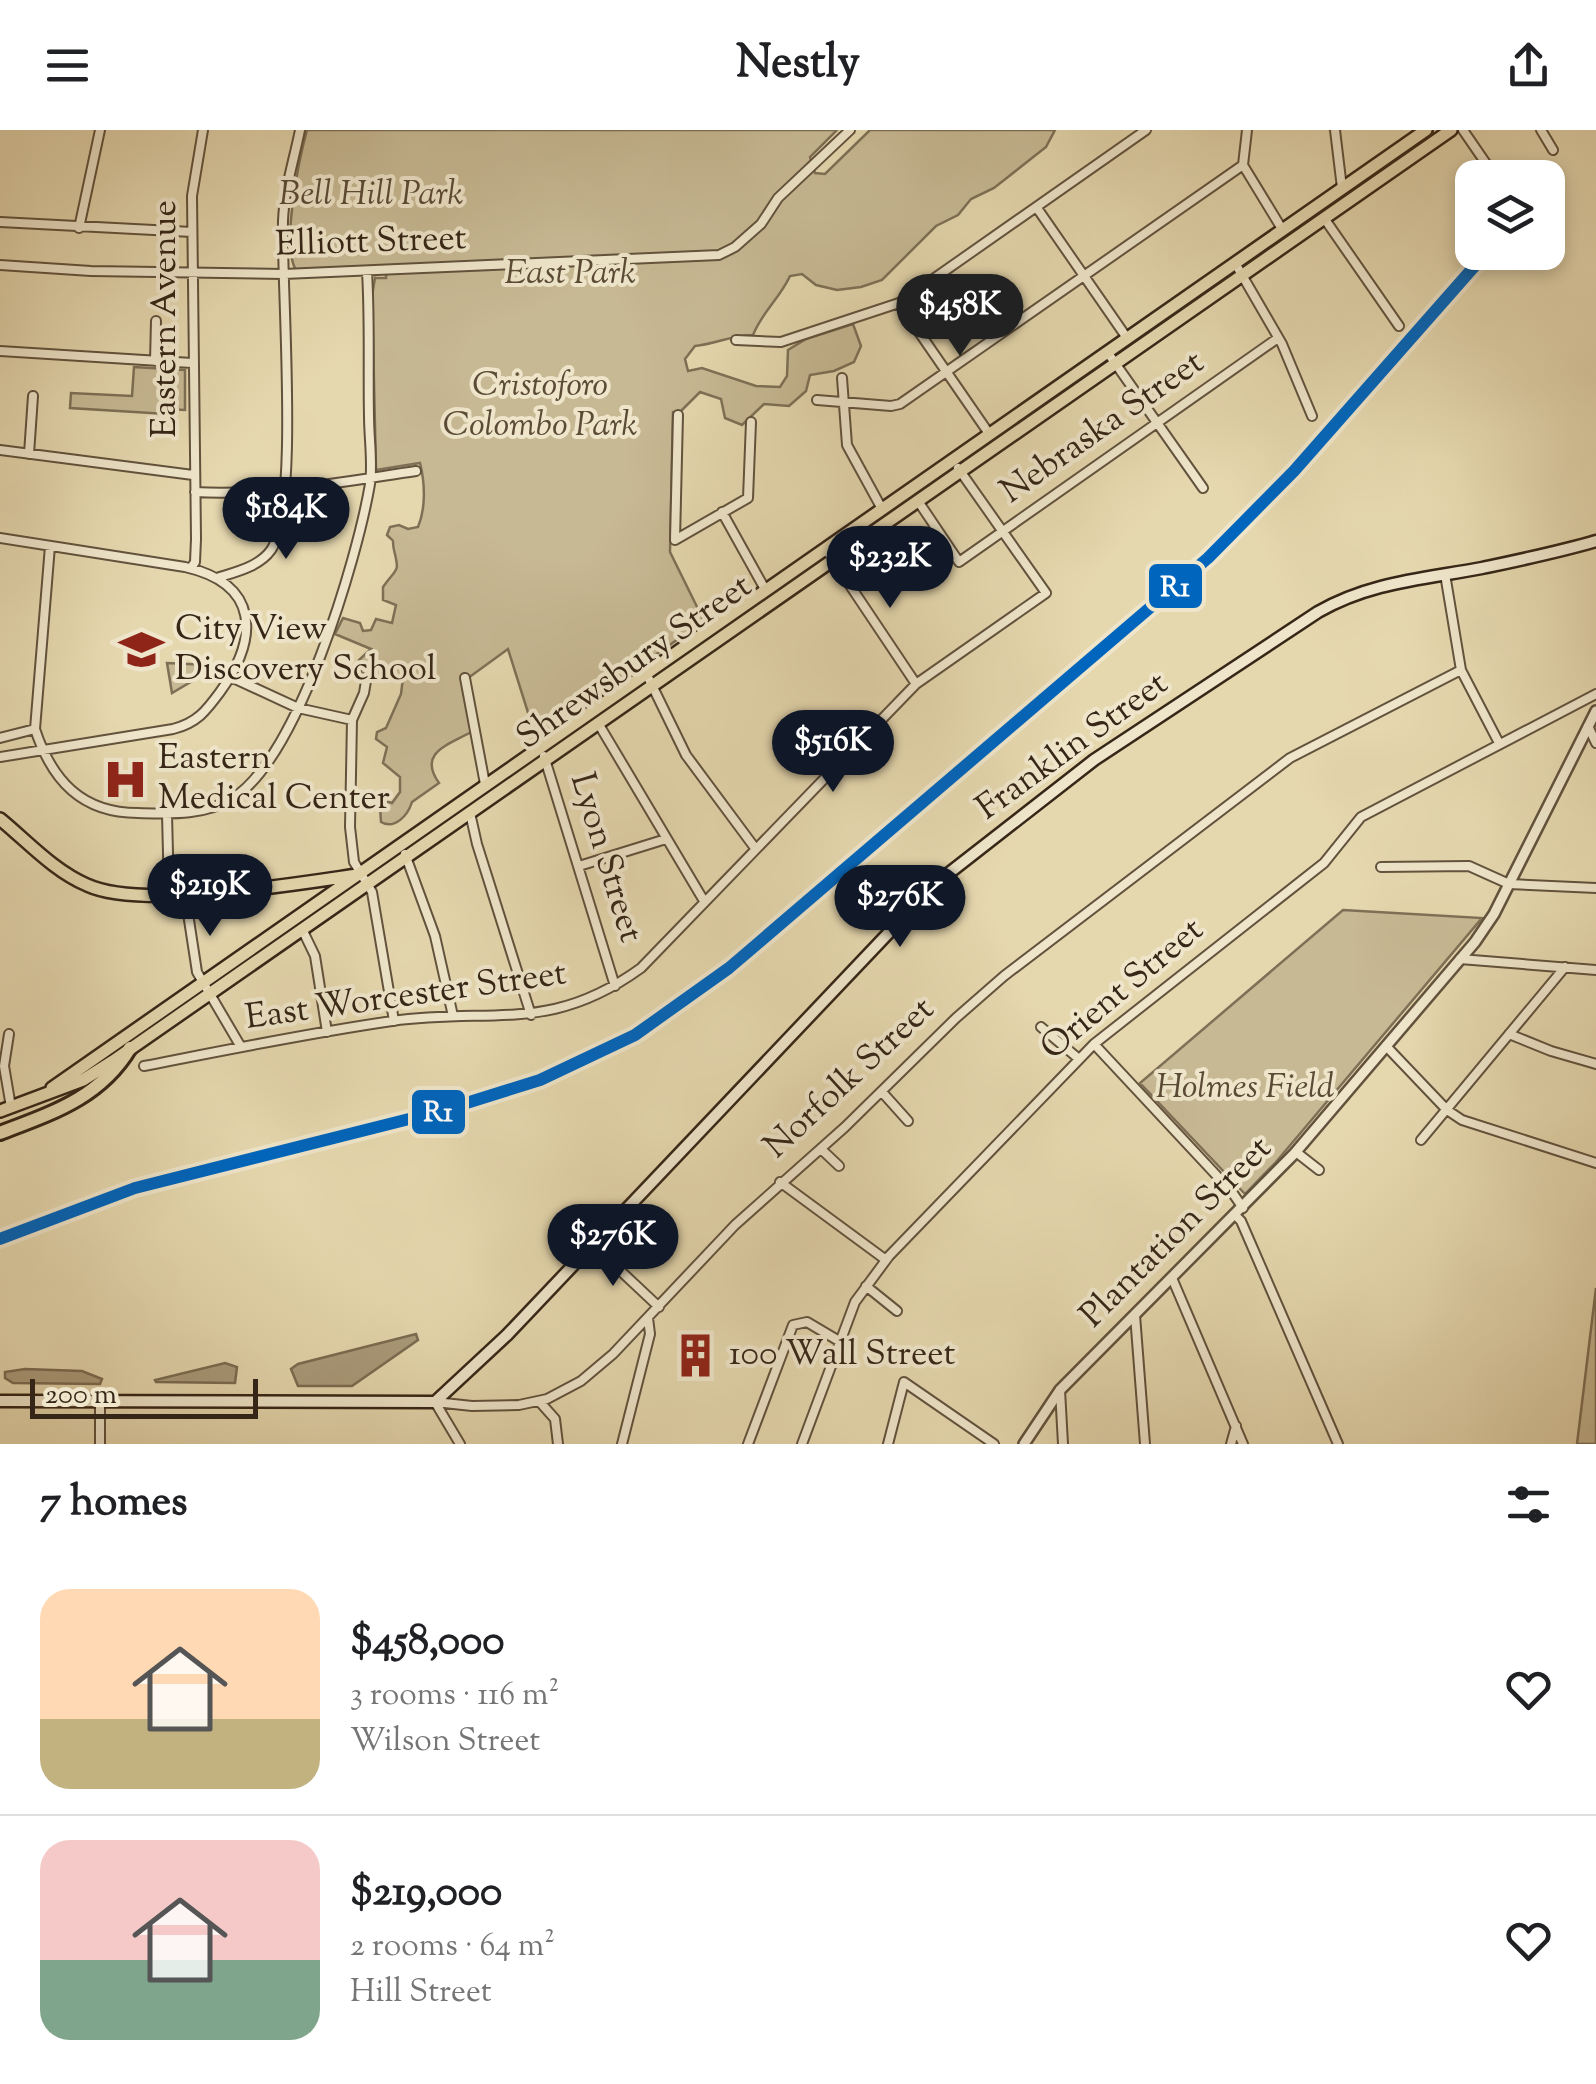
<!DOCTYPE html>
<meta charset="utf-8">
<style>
body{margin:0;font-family:"Sorts Mill Goudy",serif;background:#f2f2f2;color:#202124;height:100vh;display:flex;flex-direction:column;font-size:38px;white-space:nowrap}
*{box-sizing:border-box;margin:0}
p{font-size:32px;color:#757577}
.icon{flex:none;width:55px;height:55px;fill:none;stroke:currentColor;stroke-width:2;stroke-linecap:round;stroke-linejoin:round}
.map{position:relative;height:1314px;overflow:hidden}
.sheet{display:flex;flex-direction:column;background:#fff;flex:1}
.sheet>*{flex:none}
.tools{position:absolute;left:1455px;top:30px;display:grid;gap:20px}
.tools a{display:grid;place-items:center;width:110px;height:110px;border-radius:20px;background:#fff;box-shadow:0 5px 15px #0003;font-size:50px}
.scale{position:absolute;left:30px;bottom:25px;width:228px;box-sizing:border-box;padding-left:10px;border:5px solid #362617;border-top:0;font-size:28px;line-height:35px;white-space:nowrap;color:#362617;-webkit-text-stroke:8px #eee5ca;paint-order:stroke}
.price{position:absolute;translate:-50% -85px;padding:0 22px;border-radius:35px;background:#111827;color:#fff;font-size:32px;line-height:65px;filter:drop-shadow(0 2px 5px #0008)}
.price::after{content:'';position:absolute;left:50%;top:60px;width:30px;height:22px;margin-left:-15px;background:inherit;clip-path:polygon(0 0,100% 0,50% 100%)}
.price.active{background:#222;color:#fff}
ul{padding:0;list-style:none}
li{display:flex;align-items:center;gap:30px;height:250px;padding:0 40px}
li+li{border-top:2px solid #e0e0e0}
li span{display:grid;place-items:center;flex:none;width:280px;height:200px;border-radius:30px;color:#555}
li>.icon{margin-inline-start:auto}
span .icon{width:120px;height:120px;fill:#fffc;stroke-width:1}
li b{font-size:42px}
h2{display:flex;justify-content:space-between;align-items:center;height:120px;padding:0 40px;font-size:42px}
header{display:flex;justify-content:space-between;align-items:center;height:130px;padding:0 40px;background:#fff;font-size:45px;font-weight:700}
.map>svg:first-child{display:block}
.green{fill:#c7b994;stroke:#7e7056;stroke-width:2.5}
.water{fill:#aa9b7b;stroke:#7c6c53;stroke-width:2.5}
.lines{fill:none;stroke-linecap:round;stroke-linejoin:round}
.minor-casing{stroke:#62523d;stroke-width:12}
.tertiary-casing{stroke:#62523d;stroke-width:14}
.secondary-casing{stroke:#362617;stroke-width:15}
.primary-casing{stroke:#362617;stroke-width:16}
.motorway-casing{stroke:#362617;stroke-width:18}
.minor{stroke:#eee5ca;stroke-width:8}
.tertiary{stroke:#eee5ca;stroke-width:9}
.secondary{stroke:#eee5ca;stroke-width:10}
.primary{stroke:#e5d7ae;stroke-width:11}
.motorway{stroke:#e5d7ae;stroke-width:12}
.rail{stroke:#362617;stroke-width:2.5;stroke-dasharray:18 18;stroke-linecap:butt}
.rail-1-casing{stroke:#eee5ca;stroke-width:20}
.rail-1{stroke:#0065bd;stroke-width:12}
.labels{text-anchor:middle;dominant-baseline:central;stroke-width:8;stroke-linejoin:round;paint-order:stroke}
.park-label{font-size:35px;font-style:italic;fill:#5a4b36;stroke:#eee5ca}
.street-label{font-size:35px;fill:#362617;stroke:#eee5ca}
.poi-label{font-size:35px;fill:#362617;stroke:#eee5ca;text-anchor:start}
.line-badge{stroke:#eee5ca;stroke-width:4}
.badge-label{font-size:28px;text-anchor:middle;font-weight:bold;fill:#fff}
</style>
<header><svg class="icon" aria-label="menu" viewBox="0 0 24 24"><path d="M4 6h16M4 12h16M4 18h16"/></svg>Nestly<svg class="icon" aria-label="share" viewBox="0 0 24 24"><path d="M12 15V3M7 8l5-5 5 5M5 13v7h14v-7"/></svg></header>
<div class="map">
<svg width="1596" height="1314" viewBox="0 0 1596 1314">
<rect width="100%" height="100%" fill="#e5d7ae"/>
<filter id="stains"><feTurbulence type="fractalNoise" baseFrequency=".002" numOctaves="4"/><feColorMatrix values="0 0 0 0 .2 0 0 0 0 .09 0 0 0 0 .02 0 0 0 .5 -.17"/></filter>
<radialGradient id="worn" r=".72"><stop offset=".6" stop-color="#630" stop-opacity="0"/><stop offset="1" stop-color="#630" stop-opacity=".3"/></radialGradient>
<!-- green -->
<path class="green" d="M307 0H837L810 27 815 43 825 44 870 0H1055L1046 17 994 58 971 69 958 85 936 96 882 150 861 157 837 160 816 155 802 144 790 146C780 168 762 182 753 205 732 205 716 214 695 216L685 229 688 241 702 238 756 256 780 257 787 246 788 220 806 209 853 194 861 216 854 232 834 241 810 245 806 261 789 276 764 274 742 295 725 288 721 269 700 262 681 281 673 282 670 422 704 491 536 608 508 519 464 551 473 601C449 615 417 622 439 653L412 672C408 685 395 700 381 692L380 676 385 671 392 673 400 662V647L383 633 387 617 376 609 377 602 386 598 401 564 403 548 369 547 361 542 359 530 371 519 335 504 343 488 360 493 363 501 371 500 376 489 392 493 396 475 383 470V457C397 437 400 444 394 420 391 406 397 415 387 405L390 397 399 395 408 399 418 397C426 378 425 353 420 333L376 340 372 165 375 148H386V143L370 146 351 140H296C281 116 299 29 307 0Z
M134 237 185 240V280L166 279V284L70 278 71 263 132 266Z
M167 533 208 535 199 547 172 563Z
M1343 780 1482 788 1276 1032 1245 1064 1140 953Z
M1596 1158V1314H1577Z"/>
<!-- water -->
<path class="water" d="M416 1204 418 1210 352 1256H298L291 1239 298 1234Z
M225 1233 237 1237 235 1253 156 1252 155 1250Z
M25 1239 82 1241 102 1249 100 1254 13 1253 5 1248V1242Z"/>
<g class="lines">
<defs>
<path id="minor" d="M1247 0 1243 35 1282 99
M1335 0 1342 58
M1463 0 1496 48
M1541 0 1553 20
M1037 78 1127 208
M1324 88 1399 196
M0 92 192 102
M79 98 100 0
M1235 133 1282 214 1312 286
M0 135 91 141 284 144 719 125 735 117 761 94 778 68 850 0
M899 173 990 305
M736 210 781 212 899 173 1146 0
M0 221 192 233
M1108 223 1203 358
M155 231 156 191
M842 248 847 315 882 379
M817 270 891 276 900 274 1243 35
M678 285 675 410 748 368 751 292
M0 320 193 345
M29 324 33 266
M195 362C270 366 342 352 416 341
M918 371 959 432 1278 208
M722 382 766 461
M0 408 185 437C260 454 259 508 220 562 206 581 197 593 173 599L0 627
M50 416 35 599C52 651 82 683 138 683 171 684 204 686 233 668 298 628 357 430 370 354 373 333 369 308 369 286 368 238 370 190 367 142
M825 418 916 554
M191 438 195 432 196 409 192 66 203 0
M1445 444 1461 540 1499 613
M217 448C235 442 259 437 271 420 300 378 281 155 283 91 284 60 294 30 300 0
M646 543 686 625 755 718
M231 547 298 578 352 590
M465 548 485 654
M366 551 364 563 352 590 350 697 354 732 372 762 394 891
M598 593 704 771
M1588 596 1596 613
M0 608 35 599
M544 626 615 856
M470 683 477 714 531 885
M167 684 169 763
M405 724 435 806 453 886
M579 736 666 709
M1381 737 1469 736 1509 754 1596 758
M185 764 197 842 241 917
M302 799 315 826 327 902
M1460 829 1596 840
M1041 897 1079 929
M9 904 4 936 11 977
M1509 904 1551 921 1596 934
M1094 914 1232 1062 1243 1078
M1386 916 1447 980 1462 990 1596 1033
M144 936C226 920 309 903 392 891 493 877 550 904 641 838L916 554 1046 463 958 338
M882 962 908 991
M1421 1010 1565 837
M821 1019 839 1036
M1296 1022 1319 1040
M780 1052 886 1130
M1235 1085 1241 1091 1338 1314
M593 1115 659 1177
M1172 1148 1243 1314
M866 1156 897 1181
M1135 1185 1145 1314
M1060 1260 1063 1314
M100 1271V1314
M539 1271 555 1289 558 1314
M435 1272 472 1276 519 1275 547 1269 581 1251 613 1224 735 1095 845 997 956 888 1004 846 1290 628 1461 540
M435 1272 460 1314
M622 1314 650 1204 648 1188
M748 1314 793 1195 807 1192 839 1211
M802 1314 855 1172 889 1126 1094 914 1324 733 1361 687 1596 564
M888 1314 904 1252 994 1314
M1231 1314 1236 1296"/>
<path id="tertiary" d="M1024 1314 1060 1260 1294 1024 1475 812 1494 784 1596 581"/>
<path id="secondary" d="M0 1271 435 1272 507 1205 935 754 1094 630 1318 482C1370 452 1424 449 1482 438 1520 430 1559 422 1596 411"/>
<path id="primary" d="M0 689C28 712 54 741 87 755 141 780 295 754 357 745
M52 958 1426 0
M0 981 83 950 113 931 1451 0"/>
<path id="motorway" d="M0 1003C52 983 100 968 130 918"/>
</defs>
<!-- minor casing -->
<use href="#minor" class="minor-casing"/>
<!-- tertiary casing -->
<use href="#tertiary" class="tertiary-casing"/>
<!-- secondary casing -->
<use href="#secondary" class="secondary-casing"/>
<!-- primary casing -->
<use href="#primary" class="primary-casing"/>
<!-- motorway casing -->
<use href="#motorway" class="motorway-casing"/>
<!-- minor -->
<use href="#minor" class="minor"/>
<!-- tertiary -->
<use href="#tertiary" class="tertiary"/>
<!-- secondary -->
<use href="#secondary" class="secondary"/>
<!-- primary -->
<use href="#primary" class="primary"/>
<!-- motorway -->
<use href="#motorway" class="motorway"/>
<!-- rail -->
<path class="rail" d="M0 1109 135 1058 494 966 559 942 610 918 657 891 729 838 1114 511"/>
<defs>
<path id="rail-1" d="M0 1109 135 1058 441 981 540 950 635 905 729 838 1208 428 1294 341 1487 122"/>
</defs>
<!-- rail-1 casing -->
<use href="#rail-1" class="rail-1-casing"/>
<!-- rail-1 -->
<use href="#rail-1" class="rail-1"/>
</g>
<!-- icons -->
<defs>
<symbol id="school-bare" viewBox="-9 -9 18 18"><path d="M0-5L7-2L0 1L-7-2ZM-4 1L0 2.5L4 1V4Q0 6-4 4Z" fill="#8f2418" stroke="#eee5ca" stroke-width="2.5" paint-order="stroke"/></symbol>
<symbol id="hospital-bare" viewBox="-9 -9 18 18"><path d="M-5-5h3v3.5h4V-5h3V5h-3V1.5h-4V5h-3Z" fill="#8f2418" stroke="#eee5ca" stroke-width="2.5" paint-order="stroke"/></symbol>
<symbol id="building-bare" viewBox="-9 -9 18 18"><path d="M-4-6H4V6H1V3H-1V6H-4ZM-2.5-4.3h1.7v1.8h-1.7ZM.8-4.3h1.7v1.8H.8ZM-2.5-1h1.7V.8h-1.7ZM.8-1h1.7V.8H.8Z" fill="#8f2418" stroke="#eee5ca" stroke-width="2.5" paint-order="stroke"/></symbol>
</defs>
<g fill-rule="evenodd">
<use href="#school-bare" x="110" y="488" width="63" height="63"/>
<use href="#hospital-bare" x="94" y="618" width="63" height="63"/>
<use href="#building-bare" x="664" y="1194" width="63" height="63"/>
</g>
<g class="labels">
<!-- park labels -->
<g class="park-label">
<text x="371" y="65">Bell Hill Park</text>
<text x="570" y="144">East Park</text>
<text x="540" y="256">Cristoforo<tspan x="540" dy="40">Colombo Park</tspan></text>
<text x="1245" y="958">Holmes Field</text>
</g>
<!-- street labels -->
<g class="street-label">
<text transform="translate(371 113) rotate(-2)">Elliott Street</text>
<text transform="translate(166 189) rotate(-90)">Eastern Avenue</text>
<text transform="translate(1103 298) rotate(-35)">Nebraska Street</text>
<text transform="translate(635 533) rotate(-35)">Shrewsbury Street</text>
<text transform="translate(1073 617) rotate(-36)">Franklin Street</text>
<text transform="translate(605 728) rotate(73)">Lyon Street</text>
<text transform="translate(1123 860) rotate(-40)">Orient Street</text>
<text transform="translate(406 867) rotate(-8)">East Worcester Street</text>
<text transform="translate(850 949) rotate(-43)">Norfolk Street</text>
<text transform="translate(1177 1103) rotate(-45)">Plantation Street</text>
</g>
<!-- poi labels -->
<g class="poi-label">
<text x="175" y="500">City View<tspan x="175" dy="40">Discovery School</tspan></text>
<text x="158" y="629">Eastern<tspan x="158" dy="40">Medical Center</tspan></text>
<text x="729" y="1225">100 Wall Street</text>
</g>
</g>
<g class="line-badge">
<rect x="1147" y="432" width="57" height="48" rx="10" fill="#0065bd"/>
<rect x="410" y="958" width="57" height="48" rx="10" fill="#0065bd"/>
</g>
<g class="badge-label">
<text x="1175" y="466">R1</text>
<text x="438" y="991">R1</text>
</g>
<rect width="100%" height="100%" filter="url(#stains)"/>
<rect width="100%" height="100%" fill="url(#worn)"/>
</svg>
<div class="tools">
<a><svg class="icon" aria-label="layers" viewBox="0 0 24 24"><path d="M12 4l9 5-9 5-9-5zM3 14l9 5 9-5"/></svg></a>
</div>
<div class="scale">200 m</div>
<b class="price active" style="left:960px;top:229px">$458K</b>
<b class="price" style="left:286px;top:432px">$184K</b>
<b class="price" style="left:890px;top:481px">$232K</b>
<b class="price" style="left:833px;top:665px">$516K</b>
<b class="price" style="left:210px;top:809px">$219K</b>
<b class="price" style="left:900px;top:820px">$276K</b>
<b class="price" style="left:613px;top:1159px">$276K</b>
</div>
<section class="sheet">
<h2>7 homes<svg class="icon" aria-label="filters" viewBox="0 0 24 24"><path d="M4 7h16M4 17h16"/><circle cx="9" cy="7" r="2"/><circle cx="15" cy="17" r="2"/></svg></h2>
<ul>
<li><span style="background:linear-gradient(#ffd9b3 65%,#c2b280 0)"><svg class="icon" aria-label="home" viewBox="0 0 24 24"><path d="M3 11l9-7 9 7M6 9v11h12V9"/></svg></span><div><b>$458,000</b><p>3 rooms · 116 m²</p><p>Wilson Street</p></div><svg class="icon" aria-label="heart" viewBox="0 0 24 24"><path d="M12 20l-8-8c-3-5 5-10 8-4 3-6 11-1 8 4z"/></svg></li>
<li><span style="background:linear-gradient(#f6c9c9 60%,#7fa58c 0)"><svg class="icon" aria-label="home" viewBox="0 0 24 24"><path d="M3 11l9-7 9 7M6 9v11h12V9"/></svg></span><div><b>$219,000</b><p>2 rooms · 64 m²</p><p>Hill Street</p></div><svg class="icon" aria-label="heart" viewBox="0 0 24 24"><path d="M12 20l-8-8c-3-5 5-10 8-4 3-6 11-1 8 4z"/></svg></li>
</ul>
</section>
